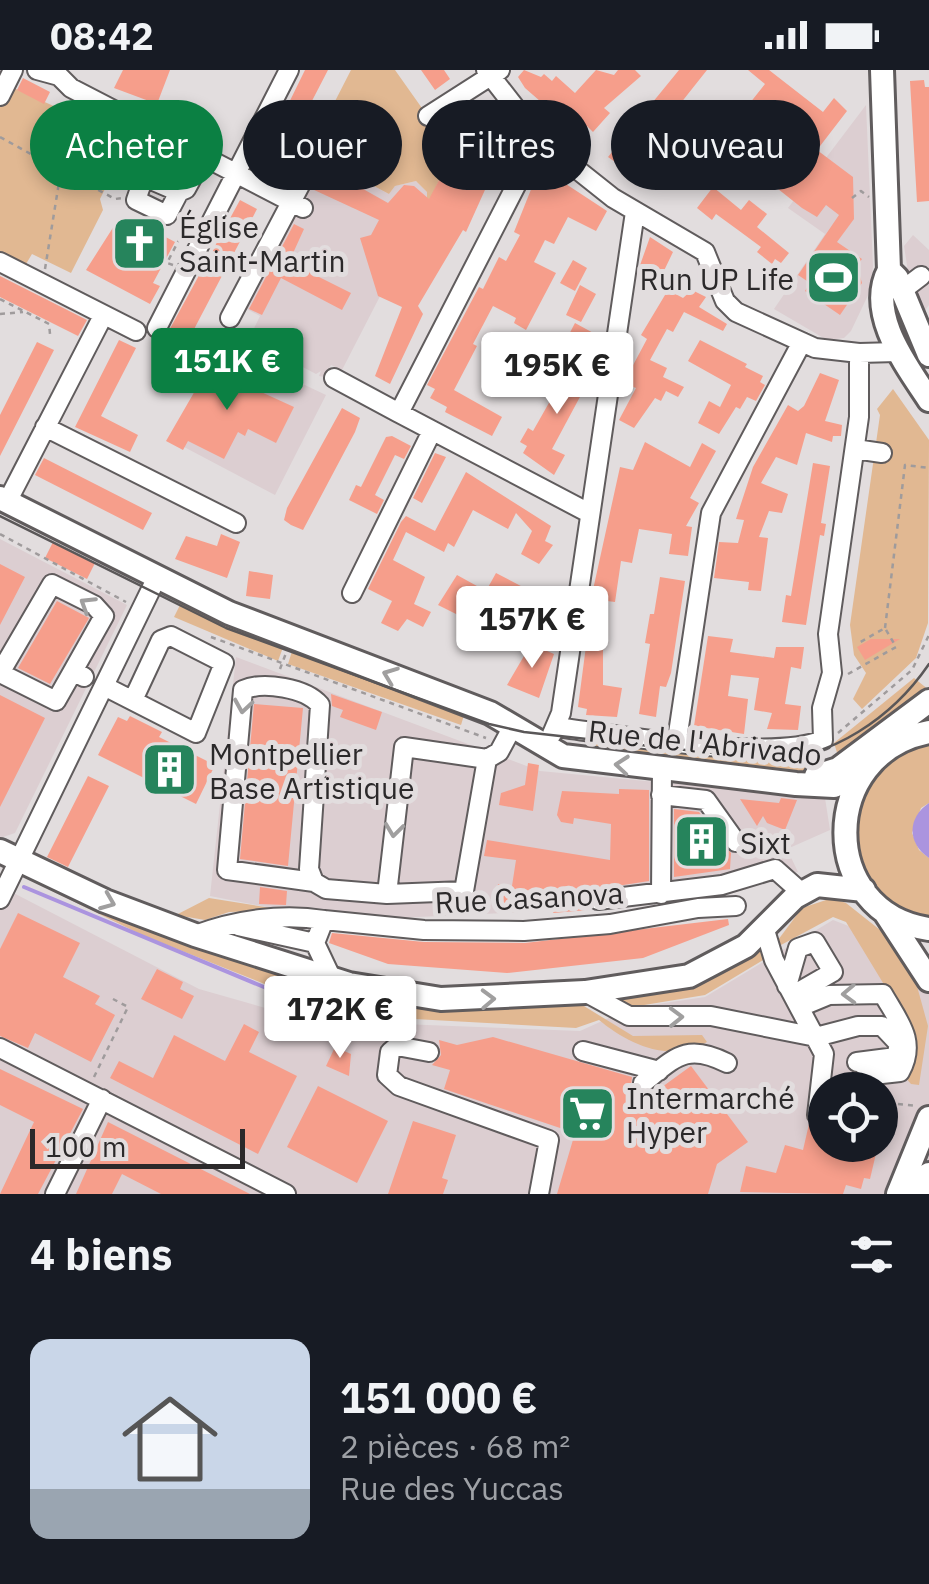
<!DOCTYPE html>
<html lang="fr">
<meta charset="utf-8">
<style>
body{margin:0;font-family:"IBM Plex Sans",sans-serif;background:#20242c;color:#f1f3f6;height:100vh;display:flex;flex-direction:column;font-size:38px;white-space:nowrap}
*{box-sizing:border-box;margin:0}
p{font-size:32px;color:#9ea1a6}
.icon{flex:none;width:55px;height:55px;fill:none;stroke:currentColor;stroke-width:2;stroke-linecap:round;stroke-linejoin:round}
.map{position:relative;height:1124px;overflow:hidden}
.details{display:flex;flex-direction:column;background:#171b24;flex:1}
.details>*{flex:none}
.banner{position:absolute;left:30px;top:30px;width:870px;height:90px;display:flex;gap:20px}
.controls{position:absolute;left:808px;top:1002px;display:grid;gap:20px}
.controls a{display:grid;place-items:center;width:90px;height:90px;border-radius:50%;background:#171b24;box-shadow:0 5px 15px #0003;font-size:50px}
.scale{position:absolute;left:30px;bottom:25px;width:215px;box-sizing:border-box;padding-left:10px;border:5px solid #2b292a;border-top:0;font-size:28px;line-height:35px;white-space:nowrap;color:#2b292a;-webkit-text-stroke:8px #e2ddde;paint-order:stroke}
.price{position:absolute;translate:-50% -85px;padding:0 22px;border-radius:10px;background:#fff;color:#222;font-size:32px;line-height:65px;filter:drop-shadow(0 2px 5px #0008)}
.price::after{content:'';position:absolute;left:50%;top:60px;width:30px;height:22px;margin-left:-15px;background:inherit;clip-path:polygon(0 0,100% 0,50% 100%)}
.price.current{background:#0b8043;color:#fff}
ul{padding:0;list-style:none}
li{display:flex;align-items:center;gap:30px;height:250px;padding:0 30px}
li+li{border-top:2px solid #363941}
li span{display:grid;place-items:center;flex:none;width:280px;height:200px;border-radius:20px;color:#555}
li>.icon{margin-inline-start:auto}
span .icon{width:120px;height:120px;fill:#fffc;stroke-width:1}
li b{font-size:42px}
h2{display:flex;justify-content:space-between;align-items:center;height:120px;padding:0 30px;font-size:42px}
.tag{padding:0 35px;border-radius:45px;background:#171b24;box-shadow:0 5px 15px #0003;font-size:35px;line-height:90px}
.tag.current{background:#0b8043;color:#fff}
.status{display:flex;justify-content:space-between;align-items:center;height:70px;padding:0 50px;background:#171b24;direction:ltr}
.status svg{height:28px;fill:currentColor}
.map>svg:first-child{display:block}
.built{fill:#dcced1;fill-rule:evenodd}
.green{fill:#e1b892}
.water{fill:#ab94df}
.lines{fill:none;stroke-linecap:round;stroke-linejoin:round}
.stream{stroke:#ab94df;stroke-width:4}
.building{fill:#f69e8b}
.minor-casing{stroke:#605c5d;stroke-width:22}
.major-casing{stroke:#605c5d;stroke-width:28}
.path{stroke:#9f9b9c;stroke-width:2.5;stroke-dasharray:5 5;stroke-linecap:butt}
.minor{stroke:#fff;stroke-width:18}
.major{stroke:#fff;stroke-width:22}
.tram{stroke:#5a5758;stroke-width:2.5}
.oneway{stroke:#a09f9f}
.labels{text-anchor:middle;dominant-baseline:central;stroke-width:10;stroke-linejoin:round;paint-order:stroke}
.poi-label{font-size:30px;fill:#2b292a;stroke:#e2ddde;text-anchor:start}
.street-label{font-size:30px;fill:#2b292a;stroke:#e2ddde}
</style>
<div class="status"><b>08:42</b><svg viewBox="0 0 49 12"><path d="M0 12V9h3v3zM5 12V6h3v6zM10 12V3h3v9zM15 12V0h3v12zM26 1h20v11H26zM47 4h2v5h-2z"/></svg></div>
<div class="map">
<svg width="929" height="1124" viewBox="0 0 929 1124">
<rect width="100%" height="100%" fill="#e2ddde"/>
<!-- built -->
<path class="built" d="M866 35 873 196 870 221 851 261 844 268 827 270 774 239 825 164 788 138Z
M322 90 389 124 395 116 416 111 427 122V135L342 300 331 295 324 307 319 306 321 301 316 304 249 269 260 246 243 237Z
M913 165 929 180V235L924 242 909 208 904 176Z
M220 275 326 325 275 425 169 369Z
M0 469 127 535 15 763 0 768Z
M236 587 540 701 825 728 830 760 787 779 798 802 719 824 609 838 397 848 267 837 210 826Z
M0 816 199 919 293 946 350 952 580 961 631 938 705 927 833 850 929 887V1124H0ZM825 1020H880V1075H825Z"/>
<!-- green -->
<path class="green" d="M351 0H395L453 82 427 135V122L416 111 395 116 389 124 309 82Z
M7 15 129 70 100 129 103 140 71 203 32 184 26 194 0 181V29Z
M893 319 929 370 928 553 916 588 862 639 853 629 866 603 854 585 850 555 880 345 877 339Z
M182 531 244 561 285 572 278 591 174 547Z
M294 575 465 642 461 655 288 594Z
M914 608 929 620 840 692 834 673Z
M594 667 818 680 823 699 793 704 594 684Z
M929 674V733L921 738 912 763 919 780 929 788V851C918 846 903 843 892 836 845 805 843 728 886 693 899 682 914 678 929 674Z
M32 811 290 907 382 932 454 938 579 933 633 966 702 965 707 972C670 994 628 974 599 950L576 958 288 942 277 919 142 865Z
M209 828 283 840 229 842 205 850 176 845Z
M832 828 846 833 894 871 912 898 928 956 919 1015 911 1014 903 1005 908 954 846 852 833 847 781 875 778 870 802 838Z
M762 877 765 889 705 925 626 938 614 928C667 918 716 909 762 877Z"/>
<!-- water -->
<path class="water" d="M929 733V788C907 773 907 748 929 733Z"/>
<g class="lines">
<!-- stream -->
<path class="stream" d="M24 817 283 925"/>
</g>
<!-- building -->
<path class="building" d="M123 0H170L157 34 114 18Z
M305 0H328L273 106 257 98Z
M421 0H444L450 9 435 20Z
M524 0 541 7 544 4 552 11 556 6 575 23 596 0 614 5 618 0H635L641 6 604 38 610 43 593 62 587 56 579 65 525 18 518 7Z
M679 0H707L642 82 653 91 639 109 608 87Z
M748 0H769L823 42 834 28 847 41 817 80 853 107 854 149 837 172 862 189 857 196 862 213 840 245 805 221 810 213 798 205 839 145 826 135 817 147 802 138 719 72 765 14Z
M23 8 50 22 44 34 17 20Z
M924 10 925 17H929V131L917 132 910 11Z
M459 41 479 65 483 62 507 74 504 79 517 86 511 98 498 91 466 162 463 160 418 236 423 244 390 314 375 306 402 237 378 226 360 168 371 165 379 150 312 119 324 97 388 133 404 115 414 116 429 129 454 82 437 59Z
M690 76 706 89 683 118 679 114 675 120 658 107 681 78 685 82Z
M540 97 607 141 596 161 568 147 554 174 545 170 534 192 556 203 526 260 514 253 516 248 493 236 473 274 477 276 454 320 502 347 492 366 445 342 447 337 430 328 435 319 427 315 479 217 483 219 499 187 506 191 520 165 514 162Z
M713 117 741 140 749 130 767 144 757 157 789 183 781 193 775 189 772 194 757 182 761 177 738 160 716 144 712 150 697 138Z
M240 130 257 139 180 286 163 276 166 266Z
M294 154 304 159 289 192 351 223 342 240 281 208 262 245 249 239Z
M114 156 138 169 145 156 175 172 153 213 160 216 150 234 86 200Z
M650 167 673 182 660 209 639 198Z
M573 190 587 198 575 221 560 213Z
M0 206 87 250 78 266 0 227Z
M580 215 596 224 581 252 566 245Z
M668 220 683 228 692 220 706 227 699 237 727 254 723 261 684 242 673 262 667 259 650 290 667 298 663 307 684 317 678 327 666 321 661 331 655 328 634 358 619 350 636 318 630 316 631 299 647 269 641 265Z
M575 253 597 265 587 284 565 272Z
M119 270 136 278 101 346 138 365 130 382 75 357Z
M700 270 747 294 745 297 763 306 760 312 765 315 756 331 747 327 740 339 736 337 719 364 698 353 709 331 720 337 731 315 688 291Z
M37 272 54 280 0 386V345Z
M575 287 596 297 552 379 565 385 554 405 523 383 527 376 520 372 528 358 533 361Z
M214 288 241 302 237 311 294 337 276 373 248 359 245 366 238 362 224 389 188 371 183 380 166 371Z
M820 303 839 310 825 351 842 355 841 366H833L832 372 806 363 797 395 776 387 761 413 788 424 782 443 769 441 759 467 768 468 761 521 748 520 749 512 714 508 719 472 738 473 744 450 736 449 753 397 788 335 798 341 804 336Z
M342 338 360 348 355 362 303 460 291 455 284 450 287 438Z
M392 366 411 376 404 389 395 385 375 425 384 430 377 444 349 430 356 415 361 417 386 367Z
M645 372 690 397 702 373 716 381 690 428 699 433 686 456 692 457 688 486 669 484 672 464 639 459 632 493 621 491 615 532 591 529 620 397 633 400Z
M435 383 446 387 422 433 413 428Z
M44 388 152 443 143 460 35 405Z
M813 393 830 396 821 453 826 454 824 466 820 465 806 555 782 552 786 525 791 526Z
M466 402 551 456 545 471 553 475 539 494 521 484 532 461 516 443 508 459 473 440 454 477 448 473 444 482 406 462 393 490 425 507 414 534 431 542 423 557 407 549 398 561 381 553 392 531 368 519 401 452 406 446 435 461Z
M221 464 240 472 227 508 175 489 186 466 217 476Z
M53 472 95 493 87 509 45 488Z
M0 494 25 507 0 555Z
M249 501 273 505 270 529 246 526Z
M496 503 536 524 528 538 519 533 497 580 480 571 486 559 438 535 457 505 486 521Z
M660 507 685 511 671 603 666 617 660 616 656 647 639 644 650 574 645 573 650 544H654Z
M57 531 89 548 50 614 18 598Z
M708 566 733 569 730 582 774 588 776 577H804L801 599 791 597 785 634 801 636 798 660 767 659 772 643 754 640 759 608 731 605 728 626 748 629 744 664 694 656Z
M871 569H900L865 590 857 577Z
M531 574 554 584 539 628 507 615Z
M586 576 603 578V615L622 618 617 647 586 645 587 639 578 637Z
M331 624 382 642 376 660 340 647 343 640 332 636Z
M0 625 45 648 0 737Z
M254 634 303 638 288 796 240 789Z
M130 646 162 662 159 667 215 695 196 734 98 685 118 647 127 651Z
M528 693 539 695 533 741 499 735 501 723 525 715Z
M88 706 109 716 68 797 47 787Z
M619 719 649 720V811L591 820 586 824 588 840 553 843 552 834 521 837 496 832 498 814 512 816 516 790 484 786 487 770 610 790 611 754 574 748 573 754 561 752 557 745 562 721 619 724Z
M781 728 797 730 785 760 767 753 763 746 757 756 740 729 779 733Z
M674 739 699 742 731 783 730 799 674 807Z
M260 817 287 821 286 835 259 834Z
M18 843 80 873 63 907 100 926 95 934 115 945 91 992 35 963 28 978 0 966V879Z
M728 849 729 855 643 888 507 903 388 894 329 873 332 863 424 872 525 873Z
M157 899 183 912 180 919 194 926 182 949 141 929Z
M244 954 259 962 249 982 297 1006 258 1084 110 1008 119 991 153 1008 174 965 225 991Z
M493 967 632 1007 631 1016 639 1025H651L691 996 748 1072 717 1094 708 1124H557L575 1063 444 1019 450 1000 432 995 441 985 439 970 457 975Z
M335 977 351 984 349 1006 326 996Z
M0 999 83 1039 38 1124H0L34 1052 0 1035Z
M318 1016 388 1051 357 1113 287 1077Z
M413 1051 456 1065 442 1108 448 1110 443 1124H388Z
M108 1052 250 1124H161L122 1104 112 1124H76Z
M809 1054H825V1075H878L870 1109 864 1108 861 1119 846 1115 843 1124 740 1122 746 1096 776 1103 785 1075 803 1080Z"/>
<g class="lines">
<defs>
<path id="minor" d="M37 0 59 6 71 18 303 138
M486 0 525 50 574 97 613 128 705 182 725 231 736 242 815 278 859 283 897 282
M0 26 13 0
M428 46 500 0
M541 67 399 343 589 443
M144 107 179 122 167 145 136 130Z
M179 122 186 119 203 88
M0 192 136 261
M900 222 921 206
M230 248 316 85
M157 258 289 0
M334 308 399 343
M45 357 236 453
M855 379 882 383
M7 432 103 246
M352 523 432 361
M73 601 56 631 0 603 52 514 94 535 104 546 73 601 84 607
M104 616 196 663 224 593 171 566 161 570 133 630
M556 657C620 665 768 692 823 670L822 638 832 603 828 564 859 347V283
M552 664 561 643 635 142
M677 670 711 443 802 272
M487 689 464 821 387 824 404 677 487 689 499 682 513 656
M661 725 706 730 736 772
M314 812 309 799 320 635C306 618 263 611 243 620L227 800 314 812 326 819 387 824
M661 824 662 699
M0 829 157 507
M598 830 722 815 775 799 802 823
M324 850 424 860 524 861 610 854 698 838 736 836
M238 856 315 873
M765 860 774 890 824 984 817 1045
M195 865C235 850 281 843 324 850L315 873 332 909
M787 916 798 878 815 872 833 902 793 925
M585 922 629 946H711L816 967 858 956H882L899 974 896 987 857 992
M800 937 829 925 883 924C899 952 917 971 900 1002L882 1004 862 994
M0 978 286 1124
M583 981 659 1001
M429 982 397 976 390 982 387 1005 399 1016 549 1070 539 1124
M643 1013C675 988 686 972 727 993
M55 1124 102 1029"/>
<path id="major" d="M882 0 889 200C866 243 906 295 929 330
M889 200 897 208 929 285
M0 428 229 543 490 643 563 686 796 714 834 716 862 703
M929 662C818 683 817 843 929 859
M816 706 838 699 929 631
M0 781 105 831 195 865 349 914 441 929 585 922 689 906 746 876 795 827 817 815 864 820
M886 844 929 910
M898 1124 929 1048
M919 1124 929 1104"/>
</defs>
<!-- minor casing -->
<use href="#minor" class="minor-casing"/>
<!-- major casing -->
<use href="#major" class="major-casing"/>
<!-- path -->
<path class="path" d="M0 67 38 88
M63 101 115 129 122 128
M852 128 861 121 869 127
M173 195 167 193 182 164
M45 199 61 100 39 89 65 33
M0 229 49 254 50 264
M0 244 23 242
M0 464 126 532
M885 558 905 395 929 398
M211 567 486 668
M280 599 286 583
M848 604 896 577 885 558 857 574
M838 663 912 600 929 565
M94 1007 128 937 113 929
M898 1034 917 1036"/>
<!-- minor -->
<use href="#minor" class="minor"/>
<!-- major -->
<use href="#major" class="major"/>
<!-- tram -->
<path class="tram" d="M0 446 226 558 489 654 524 662 767 689C831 690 893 647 929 594"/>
</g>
<!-- one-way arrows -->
<defs><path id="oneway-chevron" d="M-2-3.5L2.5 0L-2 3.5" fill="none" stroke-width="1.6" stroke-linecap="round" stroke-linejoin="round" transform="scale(2.5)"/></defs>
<g class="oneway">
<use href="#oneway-chevron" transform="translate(87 534) rotate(-148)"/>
<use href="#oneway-chevron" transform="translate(390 605) rotate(-159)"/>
<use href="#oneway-chevron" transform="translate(243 636) rotate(99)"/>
<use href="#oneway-chevron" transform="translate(622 695) rotate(-175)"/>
<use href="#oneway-chevron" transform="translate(394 760) rotate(97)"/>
<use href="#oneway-chevron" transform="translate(108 832) rotate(22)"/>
<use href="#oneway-chevron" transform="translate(849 924) rotate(178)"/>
<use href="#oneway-chevron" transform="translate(488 929) rotate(-2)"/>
<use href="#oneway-chevron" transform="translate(676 947) rotate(-1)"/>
</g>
<!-- icons -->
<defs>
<symbol id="church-square" viewBox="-11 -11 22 22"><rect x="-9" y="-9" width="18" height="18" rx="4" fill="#26845c" stroke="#e2ddde"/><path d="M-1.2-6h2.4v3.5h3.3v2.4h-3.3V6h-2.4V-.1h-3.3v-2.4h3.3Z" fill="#fff"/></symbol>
<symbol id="stadium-square" viewBox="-11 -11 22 22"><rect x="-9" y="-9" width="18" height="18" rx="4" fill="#26845c" stroke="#e2ddde"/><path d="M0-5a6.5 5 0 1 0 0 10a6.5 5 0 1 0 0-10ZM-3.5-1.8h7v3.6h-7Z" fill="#fff"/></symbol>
<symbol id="building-square" viewBox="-11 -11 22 22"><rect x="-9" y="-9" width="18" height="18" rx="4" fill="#26845c" stroke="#e2ddde"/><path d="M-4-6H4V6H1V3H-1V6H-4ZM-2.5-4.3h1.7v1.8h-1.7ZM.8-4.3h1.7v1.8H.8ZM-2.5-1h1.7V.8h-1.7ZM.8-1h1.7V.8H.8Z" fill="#fff"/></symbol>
<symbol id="supermarket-square" viewBox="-11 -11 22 22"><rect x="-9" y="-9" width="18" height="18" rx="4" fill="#26845c" stroke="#e2ddde"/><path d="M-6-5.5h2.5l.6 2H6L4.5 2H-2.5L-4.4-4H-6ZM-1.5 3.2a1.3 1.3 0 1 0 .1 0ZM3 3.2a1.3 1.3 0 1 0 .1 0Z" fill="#fff"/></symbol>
</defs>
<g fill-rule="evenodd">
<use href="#church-square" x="108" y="142" width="63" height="63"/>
<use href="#stadium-square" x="802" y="176" width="63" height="63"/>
<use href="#building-square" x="138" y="668" width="63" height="63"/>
<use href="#building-square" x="670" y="740" width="63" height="63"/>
<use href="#supermarket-square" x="556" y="1012" width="63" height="63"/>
</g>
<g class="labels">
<!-- poi labels -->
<g class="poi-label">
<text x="179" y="156">Église<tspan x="179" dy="34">Saint-Martin</tspan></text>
<text x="794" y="208" text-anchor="end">Run UP Life</text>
<text x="209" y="683">Montpellier<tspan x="209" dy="34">Base Artistique</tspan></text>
<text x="740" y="772">Sixt</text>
<text x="626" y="1027">Intermarché<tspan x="626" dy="34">Hyper</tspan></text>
</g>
<!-- street labels -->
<g class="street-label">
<text transform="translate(705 672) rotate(6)">Rue de l'Abrivado</text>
<text transform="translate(529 827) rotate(-3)">Rue Casanova</text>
</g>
</g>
</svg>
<div class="controls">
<a><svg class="icon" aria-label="locate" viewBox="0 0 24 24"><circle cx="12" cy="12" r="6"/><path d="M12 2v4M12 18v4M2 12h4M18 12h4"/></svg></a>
</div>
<div class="scale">100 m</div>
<b class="price current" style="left:227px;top:343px">151K €</b>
<b class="price" style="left:557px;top:347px">195K €</b>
<b class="price" style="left:532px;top:601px">157K €</b>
<b class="price" style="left:340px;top:991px">172K €</b>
<div class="banner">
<a class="tag current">Acheter</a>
<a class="tag">Louer</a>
<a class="tag">Filtres</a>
<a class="tag">Nouveau</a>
</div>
</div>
<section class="details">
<h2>4 biens<svg class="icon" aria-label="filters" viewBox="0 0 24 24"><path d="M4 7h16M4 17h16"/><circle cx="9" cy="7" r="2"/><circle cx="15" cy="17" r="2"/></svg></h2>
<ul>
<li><span style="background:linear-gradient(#c9d6e8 75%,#9aa5b1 0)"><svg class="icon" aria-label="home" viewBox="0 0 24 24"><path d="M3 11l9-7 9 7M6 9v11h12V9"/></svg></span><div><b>151 000 €</b><p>2 pièces · 68 m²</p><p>Rue des Yuccas</p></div></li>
</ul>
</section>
